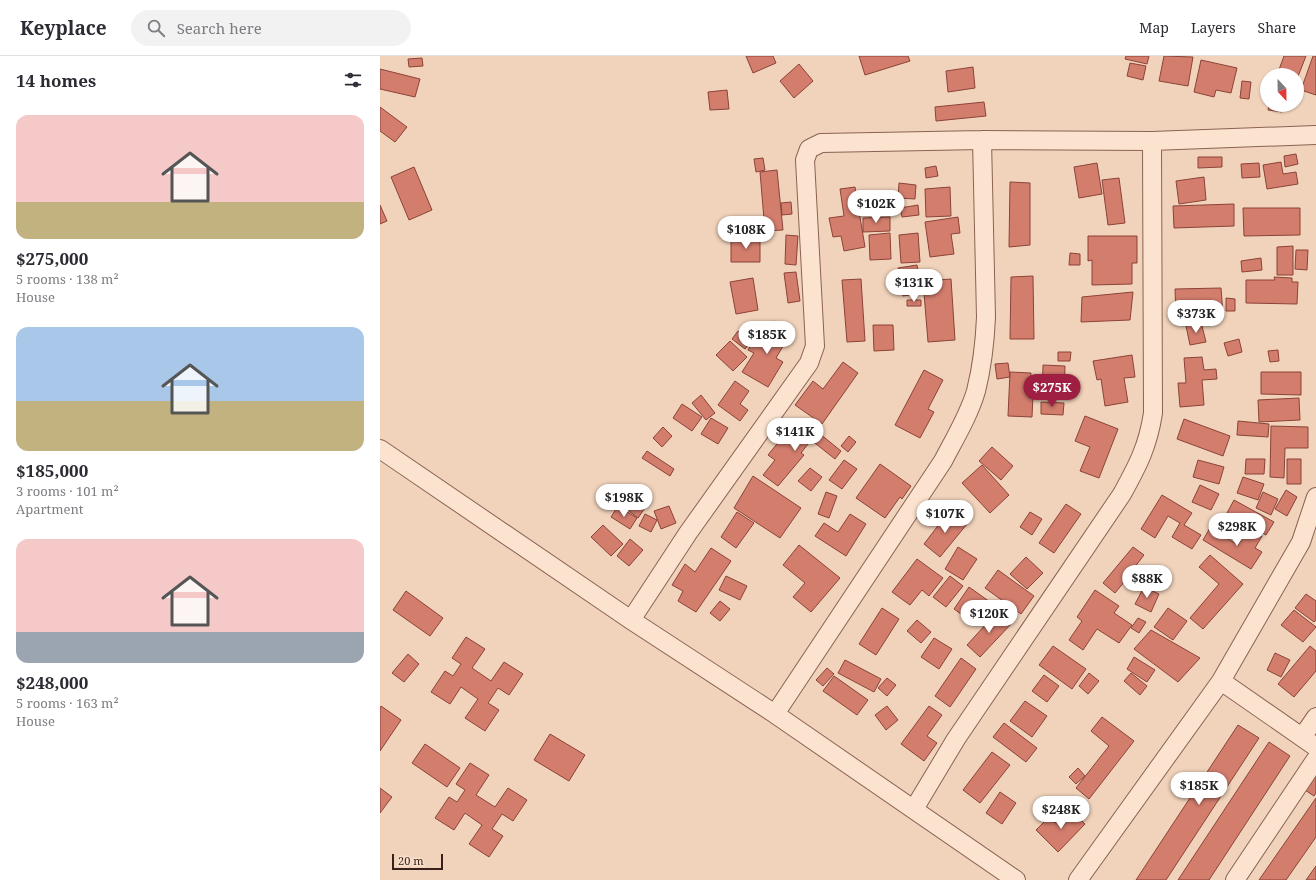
<!DOCTYPE html>
<meta charset="utf-8">
<style>
body{margin:0;font-family:"Noto Serif",serif;background:#f2f2f3;color:#2b2b33;height:100vh;display:flex;flex-direction:column;font-size:15px;white-space:nowrap}
*{box-sizing:border-box;margin:0}
p{font-size:13px;color:#7c7c81}
.icon{flex:none;width:22px;height:22px;fill:none;stroke:currentColor;stroke-width:2;stroke-linecap:round;stroke-linejoin:round}
.map{position:relative;flex:1;overflow:hidden}
.sheet{display:flex;flex-direction:column;background:#fff;width:380px}
.sheet>*{flex:none}
.needle{width:26px;rotate:158deg}
.controls{position:absolute;left:880px;top:12px;display:grid;gap:8px}
.controls a{display:grid;place-items:center;width:44px;height:44px;border-radius:50%;background:#fff;box-shadow:0 1px 3px #0004;font-size:20px}
.scale{position:absolute;left:12px;bottom:10px;width:51px;box-sizing:border-box;padding-left:4px;border:2px solid #38211a;border-top:0;font-size:11px;line-height:14px;white-space:nowrap;color:#38211a;-webkit-text-stroke:3px #f8e0cb;paint-order:stroke}
.price{position:absolute;translate:-50% -34px;padding:0 9px;border-radius:14px;background:#fff;color:#222;font-size:13px;line-height:26px;filter:drop-shadow(0 1px 2px #0008)}
.price::after{content:'';position:absolute;left:50%;top:24px;width:12px;height:9px;margin-left:-6px;background:inherit;clip-path:polygon(0 0,100% 0,50% 100%)}
.price.on{background:#9e1f41;color:#fff}
ul{padding:0;list-style:none}
li{display:grid;align-content:center;gap:8px;height:212px;padding:0 16px}
li span{display:grid;place-items:center;height:124px;border-radius:12px;color:#555}
li>.icon{margin-inline-start:auto}
span .icon{width:72px;height:72px;fill:#fffc;stroke-width:1}
li b{font-size:17px}
h2{display:flex;justify-content:space-between;align-items:center;height:48px;padding:0 16px;font-size:17px}
header{display:flex;align-items:center;gap:24px;box-sizing:border-box;height:56px;padding:0 20px;background:#fff;border-bottom:1px solid #e1e1e2}
header strong{font-size:19px}
nav{display:flex;gap:22px;margin-inline-start:auto;font-size:14px}
.search{width:280px;height:36px;background:#f2f2f3;display:flex;align-items:center;gap:10px;box-sizing:border-box;padding:0 14px;border-radius:22px;color:#7c7c81;font-size:15px}
main{display:flex;flex:1;min-height:0}
.map>svg:first-child{display:block}
.building{fill:#d37d6d;stroke:#8b4337}
.lines{fill:none;stroke-linecap:round;stroke-linejoin:round}
.street-casing{stroke:#8a6254;stroke-width:20}
.street{stroke:#fce3cf;stroke-width:18}
</style>
<header>
<strong>Keyplace</strong>
<div class="search"><svg class="icon" aria-label="search" viewBox="0 0 24 24"><circle cx="10" cy="10" r="6"/><path d="M15 15l6 6"/></svg>Search here</div>
<nav><a>Map</a><a>Layers</a><a>Share</a></nav>
</header>
<main>
<section class="sheet">
<h2>14 homes<svg class="icon" aria-label="filters" viewBox="0 0 24 24"><path d="M4 7h16M4 17h16"/><circle cx="9" cy="7" r="2"/><circle cx="15" cy="17" r="2"/></svg></h2>
<ul>
<li><span style="background:linear-gradient(#f6c9c9 70%,#c2b280 0)"><svg class="icon" aria-label="home" viewBox="0 0 24 24"><path d="M3 11l9-7 9 7M6 9v11h12V9"/></svg></span><div><b>$275,000</b><p>5 rooms · 138 m²</p><p>House</p></div></li>
<li><span style="background:linear-gradient(#a9c7e8 60%,#c2b280 0)"><svg class="icon" aria-label="home" viewBox="0 0 24 24"><path d="M3 11l9-7 9 7M6 9v11h12V9"/></svg></span><div><b>$185,000</b><p>3 rooms · 101 m²</p><p>Apartment</p></div></li>
<li><span style="background:linear-gradient(#f6c9c9 75%,#9aa5b1 0)"><svg class="icon" aria-label="home" viewBox="0 0 24 24"><path d="M3 11l9-7 9 7M6 9v11h12V9"/></svg></span><div><b>$248,000</b><p>5 rooms · 163 m²</p><p>House</p></div></li>
</ul>
</section>
<div class="map">
<svg width="936" height="824" viewBox="0 0 936 824">
<rect width="100%" height="100%" fill="#f1d3bb"/>
<!-- building -->
<path class="building" d="M366 0H393L396 7 373 17Z
M479 0H528L530 5 485 19Z
M746 0H769L767 8 745 3Z
M784 0 813 1 808 30 779 25Z
M904 0H926L917 23V19H897Z
M933 0H936V39L921 34Z
M42 2 43 10 29 11 28 3Z
M821 4 857 12 851 37 836 34 834 41 814 36Z
M750 7 766 10 763 24 747 20Z
M419 8 433 25 414 42 400 25Z
M593 11 595 32 568 36 566 15Z
M0 13 40 23 35 41 0 33Z
M862 25 871 26 869 43 860 42Z
M347 34 349 53 330 54 328 36Z
M604 46 606 60 556 65 555 51Z
M889 49H903L902 56 888 54Z
M0 51 27 71 15 86 0 75Z
M916 98 918 108 905 111 904 100Z
M818 101H842V111L818 112Z
M383 102 385 114 376 116 374 103Z
M901 106 903 118 916 116 918 128 887 133 883 109Z
M717 107 722 138 699 142 694 111Z
M879 107 880 121 862 122 861 108Z
M556 110 558 120 546 122 545 112Z
M34 111 52 154 29 164 11 121Z
M397 114 403 174 385 175 380 116Z
M824 121 826 144 799 148 796 125Z
M739 122 745 167 728 169 722 124Z
M630 126 650 127V189L629 191Z
M519 127 536 129 535 143 518 142Z
M475 131 485 191 464 195 461 180 453 181 449 162 464 160 460 133Z
M570 131 571 160 546 161 545 133Z
M411 146 412 158 402 159 401 147Z
M854 148V170L794 172 793 150Z
M0 149 7 165 0 168Z
M538 149 539 159 522 161 520 152Z
M863 152H920V179L864 180Z
M510 161V175L483 176V162Z
M578 161 580 177 571 178 574 198 550 201 545 166Z
M510 177 511 203 490 204 489 179Z
M538 177 540 206 521 207 519 179Z
M406 179 418 180 416 209 405 208Z
M708 180H757V207H752V228L712 229V204L708 205Z
M351 183H380V206H351Z
M913 190V219H897V191Z
M916 194H928L927 214 915 213Z
M690 197 700 198V209H689Z
M881 202 882 214 862 216 861 205Z
M537 209 542 237 523 240 518 212Z
M416 216 420 245 408 247 404 217Z
M653 220 654 283H630L631 221Z
M894 221 912 222V226H918L917 248 866 247V224H895Z
M373 222 378 254 356 258 350 226Z
M481 223 485 285 467 286 462 224Z
M571 223 575 284 548 286 543 225Z
M841 232 843 259 796 260 795 233Z
M753 236 750 264 701 266 702 241Z
M846 242 855 243V255H846Z
M527 244H541V250H527Z
M394 265 412 275 396 302 403 306 388 331 362 316 374 297 368 294 377 279 384 283Z
M821 266 826 286 810 289 806 270Z
M493 269H513L514 294 494 295Z
M358 275 371 285 365 293 352 283Z
M859 283 862 296 848 300 844 287Z
M350 285 367 301 353 315 336 299Z
M898 294 899 305 890 306 888 295Z
M678 296H691L690 305H678Z
M752 299 755 321 744 322 748 346 725 350 721 323 717 324 713 305Z
M822 301 824 314 836 313 837 323 822 324 824 349 800 351 798 327H806L804 302Z
M463 306 478 317 442 368 415 349 433 325 443 333Z
M628 307 630 321 617 323 615 308Z
M663 309 685 310 684 341H662Z
M544 314 563 324 548 353 554 356 540 382 515 369Z
M630 316 651 317 650 339H653L652 361 628 360Z
M881 316H921V339L881 338Z
M355 325 369 335 360 348 368 354 360 365 338 349Z
M321 339 335 357 326 364 312 347Z
M919 342 920 364 879 366 878 344Z
M661 346 684 347 683 359 661 358Z
M302 348 322 361 312 375 293 362Z
M705 360 738 373 719 422 700 415 710 391 695 385Z
M331 362 348 372 338 388 321 378Z
M804 363 850 380 843 400 797 383Z
M424 365 461 395 455 403 431 384 421 397 424 399 398 430 383 419 395 404 388 399 405 378 410 382Z
M858 365 889 368 888 381 857 379Z
M891 370 928 371V392H905L904 422 890 421Z
M283 371 292 380 282 391 273 382Z
M469 380 476 386 468 396 461 390Z
M612 391 633 410 621 424 599 405Z
M267 395 294 413 290 420 262 402Z
M866 403H885L884 418H865Z
M907 403H921V428H907Z
M464 404 477 413 462 433 449 424Z
M818 404 844 411 839 428 813 421Z
M500 408 531 430 522 443 520 441 505 462 476 442Z
M602 409 629 439 610 457 582 427Z
M430 412 442 421 431 435 418 425Z
M373 420 421 452 400 482 354 452Z
M863 421 884 428 878 444 857 437Z
M820 429 839 438 831 454 812 446Z
M250 432 269 446 258 462 239 447Z
M906 434 917 441 907 460 895 453Z
M446 436 457 440 449 462 438 458Z
M883 436 898 443 891 459 876 452Z
M782 439 812 457 804 469 821 479 812 493 792 481 800 467 788 460 775 482 761 473Z
M854 444 894 466 886 479 847 457Z
M686 448 701 458 674 497 659 487Z
M238 450 257 462 250 473 231 461Z
M289 450 296 467 281 473 274 455Z
M570 454 587 468 560 501 544 488Z
M357 456 374 467 356 492 341 481Z
M650 456 662 463 652 479 640 471Z
M265 458 277 464 271 476 259 470Z
M470 458 486 468 466 500 435 480 444 467 458 476Z
M223 469 243 488 231 500 211 481Z
M830 472 858 489 868 472 882 480 875 492 882 496 871 513 823 484Z
M250 483 263 494 249 510 237 500Z
M419 489 460 522 431 556 413 541 425 527 403 509Z
M578 491 597 503 583 524 565 513Z
M753 491 764 499 754 512 755 513 735 537 723 527Z
M331 492 351 505 316 556 298 545 303 535 292 529 305 508 315 516Z
M830 499 863 528 823 573 810 562 839 528 819 511Z
M646 501 663 517 647 533 630 518Z
M537 503 563 522 549 540 542 534 530 549 512 536Z
M618 514 654 540 641 558 605 532Z
M346 520 367 530 360 544 339 534Z
M570 520 583 530 566 551 553 541Z
M589 531 610 546 595 568 574 553Z
M764 531 779 538 771 556 755 548Z
M715 534 739 550 734 557 752 569 739 587 717 573 703 594 689 584 702 565 697 561Z
M26 535 63 562 50 580 13 554Z
M926 538 936 545V564L934 566 915 552Z
M340 545 350 553 340 565 330 557Z
M502 552 519 563 496 599 479 588Z
M788 552 807 565 793 584 774 571Z
M914 554 936 571 923 586 901 569Z
M618 555 632 567 600 601 587 589Z
M758 562 766 566 759 577 751 572Z
M537 564 551 576 541 587 527 575Z
M771 574 820 602 798 626 754 593Z
M86 581 105 593 92 612 111 625 124 606 143 618 129 639 118 632 108 647 119 654 105 675 85 662 98 643 81 631 70 648 51 636 65 615 73 620 81 608 72 602Z
M554 582 572 593 559 613 541 601Z
M673 590 706 613 692 633 659 609Z
M930 590 936 595V615L914 641 898 628Z
M895 597 910 604 901 621 887 614Z
M28 598 39 608 24 626 12 617Z
M754 601 775 614 767 626 747 613Z
M581 602 596 613 570 651 555 640Z
M465 604 501 623 494 636 458 617Z
M447 612 454 618 443 630 436 624Z
M709 617 719 625 708 638 699 630Z
M751 617 767 630 760 639 744 625Z
M664 619 679 630 667 646 652 635Z
M454 620 488 644 477 659 443 635Z
M507 622 516 629 507 640 498 632Z
M645 645 667 660 652 681 630 665Z
M1 650 21 664 0 695V653Z
M507 650 518 664 506 674 495 659Z
M549 650 562 659 547 680 557 687 544 705 521 688Z
M722 661 754 685 709 743 696 732 729 690 711 675Z
M624 667 657 692 646 706 613 681Z
M858 669 879 682 786 824H756Z
M170 678 205 699 189 725 154 704Z
M889 686 910 700 829 824H798Z
M45 688 80 712 67 731 32 707Z
M612 696 630 709 600 747 583 734Z
M90 707 109 719 96 739 115 751 128 732 147 744 133 765 122 758 112 773 123 780 109 801 89 788 102 769 85 757 74 774 55 762 69 741 77 746 85 734 76 728Z
M698 712 705 720 696 728 689 721Z
M936 717V737L934 740 925 734Z
M809 720 818 725 811 736 802 730Z
M0 732 12 741 0 757Z
M620 736 636 747 622 768 606 757Z
M936 742V781L906 824H879Z
M689 753 705 768 678 796 656 774 669 761 675 767Z
M936 810V824H926Z"/>
<g class="lines">
<defs>
<path id="street" d="M0 393 251 564 395 658 636 824
M251 564 308 477 429 307 435 290 425 104 429 93 441 87 602 84 772 85 936 79
M841 625 936 691
M395 658 563 405C575 382 589 359 596 335 602 311 605 285 606 261L602 84
M923 680 936 661
M534 753 576 683 742 438C758 409 768 390 773 357L772 85
M698 824 841 625 921 486 936 441
M855 824 936 703"/>
</defs>
<!-- street casing -->
<use href="#street" class="street-casing"/>
<!-- street -->
<use href="#street" class="street"/>
</g>
</svg>
<div class="controls">
<a><svg class="needle" viewBox="-14 -14 28 28"><path d="M0-13l5 13h-10z" fill="#e53935"/><path d="M0 13l5-13h-10z" fill="#7c7c81"/></svg></a>
</div>
<div class="scale">20 m</div>
<b class="price" style="left:496px;top:168px">$102K</b>
<b class="price" style="left:366px;top:194px">$108K</b>
<b class="price" style="left:534px;top:247px">$131K</b>
<b class="price" style="left:816px;top:278px">$373K</b>
<b class="price" style="left:387px;top:299px">$185K</b>
<b class="price on" style="left:672px;top:352px">$275K</b>
<b class="price" style="left:415px;top:396px">$141K</b>
<b class="price" style="left:244px;top:462px">$198K</b>
<b class="price" style="left:565px;top:478px">$107K</b>
<b class="price" style="left:857px;top:491px">$298K</b>
<b class="price" style="left:767px;top:543px">$88K</b>
<b class="price" style="left:609px;top:578px">$120K</b>
<b class="price" style="left:819px;top:750px">$185K</b>
<b class="price" style="left:681px;top:774px">$248K</b>
</div>
</main>
